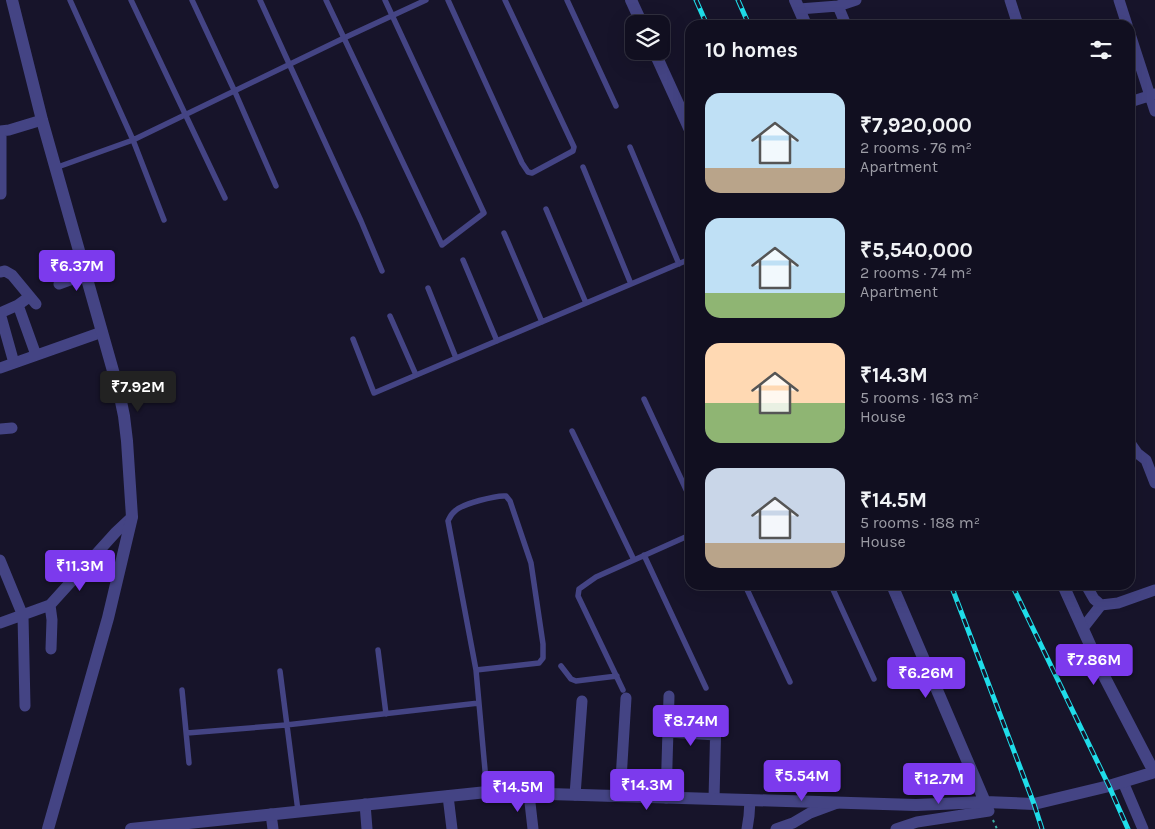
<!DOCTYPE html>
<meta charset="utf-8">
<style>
body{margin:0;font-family:Karla,sans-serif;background:#1e1d2d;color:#f1f3f6;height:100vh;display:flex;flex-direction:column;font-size:19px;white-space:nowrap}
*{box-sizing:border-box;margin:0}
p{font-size:16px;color:#9c9ca5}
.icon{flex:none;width:28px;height:28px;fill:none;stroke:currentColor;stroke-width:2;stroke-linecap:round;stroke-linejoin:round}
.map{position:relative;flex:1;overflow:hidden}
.details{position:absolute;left:685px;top:20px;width:450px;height:570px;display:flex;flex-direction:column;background:#110f20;border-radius:15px;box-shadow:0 5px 20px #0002,0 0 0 1px #302f3e}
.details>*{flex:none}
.tools{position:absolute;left:625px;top:15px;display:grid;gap:10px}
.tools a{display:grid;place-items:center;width:45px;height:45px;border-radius:10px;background:#110f20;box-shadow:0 5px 20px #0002,0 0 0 1px #302f3e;font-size:25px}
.price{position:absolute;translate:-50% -42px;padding:0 11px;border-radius:5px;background:#7c3aed;color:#fff;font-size:16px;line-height:32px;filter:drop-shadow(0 1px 2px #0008)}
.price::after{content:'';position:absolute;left:50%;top:30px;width:15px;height:11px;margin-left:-8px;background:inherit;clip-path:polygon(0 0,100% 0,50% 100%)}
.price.active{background:#222;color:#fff}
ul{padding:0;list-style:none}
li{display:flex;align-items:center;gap:15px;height:125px;padding:0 20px}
li span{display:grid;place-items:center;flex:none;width:140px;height:100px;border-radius:15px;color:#555}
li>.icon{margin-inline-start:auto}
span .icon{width:60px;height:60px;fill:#fffc;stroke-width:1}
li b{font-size:21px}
h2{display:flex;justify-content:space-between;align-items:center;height:60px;padding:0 20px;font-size:21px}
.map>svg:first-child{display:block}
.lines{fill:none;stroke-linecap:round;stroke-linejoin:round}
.path{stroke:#3eb2a6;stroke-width:2;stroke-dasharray:2.5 4;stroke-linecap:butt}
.service{stroke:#444484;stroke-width:5.5}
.minor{stroke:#444484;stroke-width:11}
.tertiary{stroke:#444484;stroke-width:12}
.rail-casing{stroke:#1fdde9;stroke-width:5}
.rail{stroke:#17142a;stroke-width:3;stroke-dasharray:9;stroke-linecap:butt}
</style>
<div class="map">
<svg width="1155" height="829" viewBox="0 0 1155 829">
<rect width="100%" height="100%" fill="#17142a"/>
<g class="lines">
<!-- path -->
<path class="path" d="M993 820 997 829"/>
<!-- service -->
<path class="service" d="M70 0 133 140 164 220
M131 0 225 198
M192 0 235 92 276 186
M260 0 361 221 382 271
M326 0 442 245 484 213 385 0
M448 0 522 163 528 172 532 173 573 151 574 147 505 0
M567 0 616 106
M630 147 679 264
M583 167 631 284
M55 168 133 140 344 38 426 0
M546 209 586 303
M504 233 542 322
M463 260 497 341
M428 288 456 358
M390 316 416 375
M353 339 374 393 690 259
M644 399 690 498
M572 431 634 560
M644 555 706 688
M745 585 790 682
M831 585 874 679
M378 650 386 714
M561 666 571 679 576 681 617 676
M476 670 539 663 543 658V644L531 563 510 501 506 496C496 495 462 504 455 511 451 514 450 517 448 521L476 670 487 792
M280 671 298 811
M182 690 189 763
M623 690 578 596 579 589 596 577 690 535
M187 733 286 725 479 703"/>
<!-- minor -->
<path class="minor" d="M1010 0 1018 25
M1119 0 1127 25
M838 6 846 25
M799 9 838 6 856 0
M1130 34 1155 111
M1130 102 1155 94
M0 131 9 130 42 120
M1 131V194
M0 272 5 271 12 275 36 304
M59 284 86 274
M29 297 18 305 36 355
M14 363 0 313 18 305
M0 368 102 332
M0 429 12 428
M1130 443 1137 453 1146 460 1155 483
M0 560 23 616 25 706
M1086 585 1094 599 1101 605 1118 603 1155 590
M50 605 52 620 51 649
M0 623 50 605 116 532 132 517
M1083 628 1101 605
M669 711 713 714 716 717 714 799
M668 732 716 735
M1123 782 1143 829
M529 794 533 829
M575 795 582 701
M448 796 452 829
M620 796 626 698
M666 798 669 696
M365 804 367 829
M271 814 273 829
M747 829 749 816 750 800
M776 829 793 823 810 813 837 803
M896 829 917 822 989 811"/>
<!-- tertiary -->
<path class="tertiary" d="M12 0 42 120 119 392 124 416 127 441 132 517 108 618 48 829
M631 0 642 24
M795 0 806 25
M654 51 690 130
M892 585 985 802
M1063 585 1105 678 1154 772
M131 829 487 792 916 805 985 802 1034 804 1109 786 1155 772"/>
<defs>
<path id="rail" d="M696 0 707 25
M738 0 749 25
M951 585 1034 804 1042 829
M1012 585 1109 786 1128 829"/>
</defs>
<!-- rail casing -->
<use href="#rail" class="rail-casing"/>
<!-- rail -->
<use href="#rail" class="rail"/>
</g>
</svg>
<div class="tools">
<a><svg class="icon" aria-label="layers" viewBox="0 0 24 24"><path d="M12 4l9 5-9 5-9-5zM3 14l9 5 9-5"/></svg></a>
</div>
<b class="price" style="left:77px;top:292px">₹6.37M</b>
<b class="price active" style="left:138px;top:413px">₹7.92M</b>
<b class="price" style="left:80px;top:592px">₹11.3M</b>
<b class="price" style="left:1094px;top:686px">₹7.86M</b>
<b class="price" style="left:926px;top:699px">₹6.26M</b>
<b class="price" style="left:691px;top:747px">₹8.74M</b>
<b class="price" style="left:802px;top:802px">₹5.54M</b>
<b class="price" style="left:939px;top:805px">₹12.7M</b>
<b class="price" style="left:647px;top:811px">₹14.3M</b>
<b class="price" style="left:518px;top:813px">₹14.5M</b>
<section class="details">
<h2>10 homes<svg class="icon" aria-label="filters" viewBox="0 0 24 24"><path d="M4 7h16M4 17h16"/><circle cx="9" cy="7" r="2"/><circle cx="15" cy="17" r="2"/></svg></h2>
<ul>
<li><span style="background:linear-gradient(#bfe0f5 75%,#b9a48a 0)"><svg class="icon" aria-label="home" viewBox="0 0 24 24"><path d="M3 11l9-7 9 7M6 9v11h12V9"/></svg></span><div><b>₹7,920,000</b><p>2 rooms · 76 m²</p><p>Apartment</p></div></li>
<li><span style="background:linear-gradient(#bfe0f5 75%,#8fb573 0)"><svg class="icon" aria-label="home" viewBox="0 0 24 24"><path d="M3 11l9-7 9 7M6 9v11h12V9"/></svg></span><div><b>₹5,540,000</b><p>2 rooms · 74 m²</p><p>Apartment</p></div></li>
<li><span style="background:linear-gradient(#ffd9b3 60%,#8fb573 0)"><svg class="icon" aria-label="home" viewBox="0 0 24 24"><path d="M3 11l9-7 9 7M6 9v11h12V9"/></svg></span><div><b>₹14.3M</b><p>5 rooms · 163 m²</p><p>House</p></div></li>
<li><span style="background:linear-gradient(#c9d6e8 75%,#b9a48a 0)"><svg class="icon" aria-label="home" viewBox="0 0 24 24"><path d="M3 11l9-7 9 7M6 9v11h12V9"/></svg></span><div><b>₹14.5M</b><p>5 rooms · 188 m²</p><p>House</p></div></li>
</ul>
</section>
</div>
